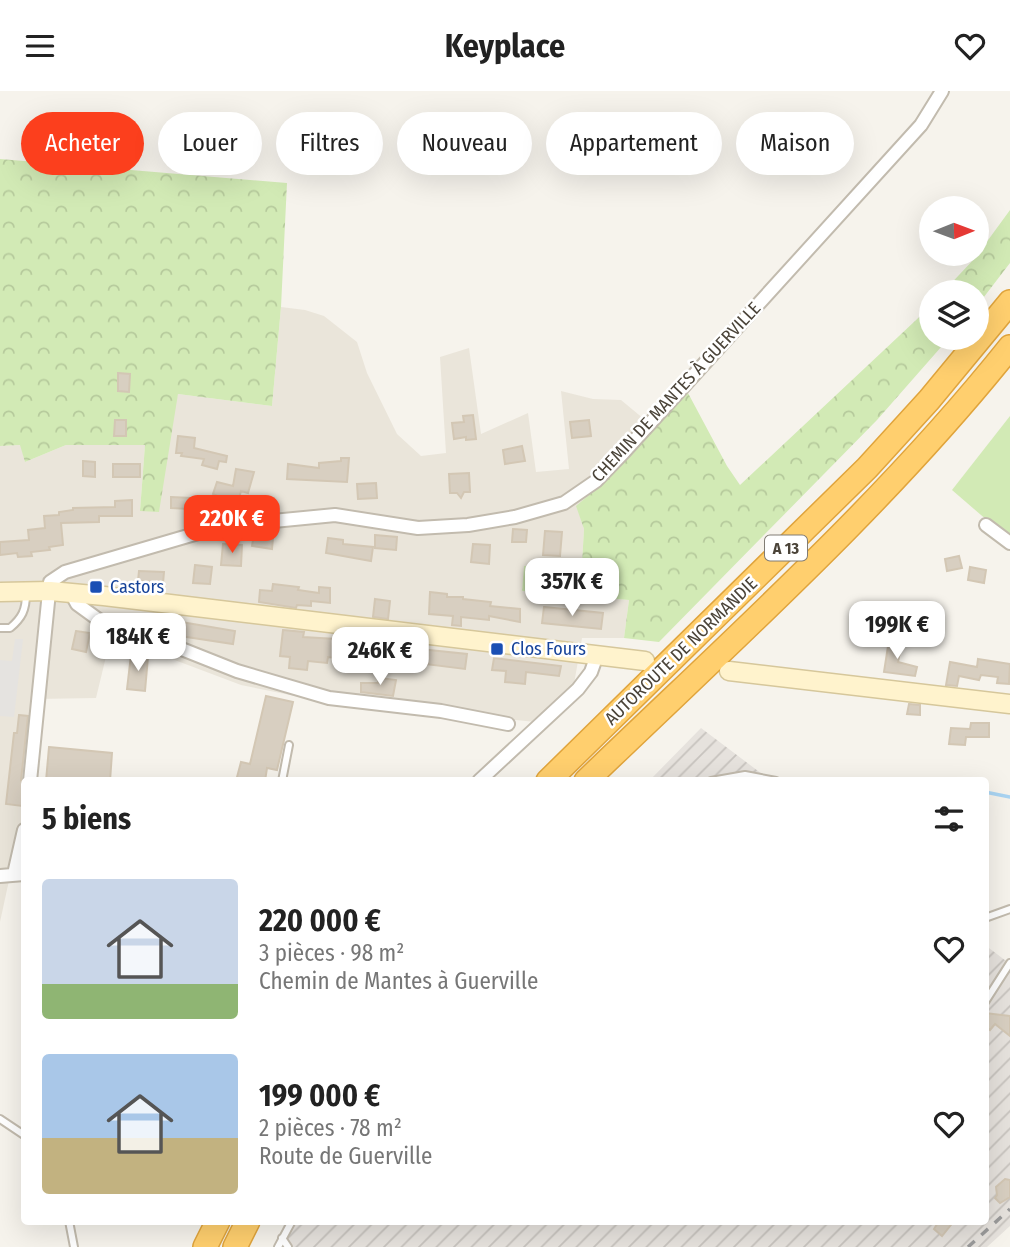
<!DOCTYPE html>
<html lang="fr">
<meta charset="utf-8">
<style>
body{margin:0;font-family:"Fira Sans Condensed",sans-serif;background:#f6f6f6;color:#222;height:100vh;display:flex;flex-direction:column;font-size:26px;white-space:nowrap}
*{box-sizing:border-box;margin:0}
p{font-size:23px;color:#767676}
.icon{flex:none;width:38px;height:38px;fill:none;stroke:currentColor;stroke-width:2;stroke-linecap:round;stroke-linejoin:round}
.map{position:relative;flex:1;overflow:hidden}
.side{position:absolute;left:21px;top:686px;width:968px;height:448px;display:flex;flex-direction:column;background:#fff;border-radius:7px;box-shadow:0 7px 28px #0002}
.side>*{flex:none}
.banner{position:absolute;left:21px;top:21px;width:970px;height:63px;display:flex;gap:14px}
.needle{width:46px;rotate:89deg}
.fabs{position:absolute;left:919px;top:105px;display:grid;gap:14px}
.fabs a{display:grid;place-items:center;width:70px;height:70px;border-radius:50%;background:#fff;box-shadow:0 7px 28px #0002;font-size:35px}
.price{position:absolute;translate:-50% -60px;padding:0 16px;border-radius:14px;background:#fff;color:#222;font-size:23px;line-height:46px;filter:drop-shadow(0 2px 4px #0008)}
.price::after{content:'';position:absolute;left:50%;top:42px;width:21px;height:16px;margin-left:-10px;background:inherit;clip-path:polygon(0 0,100% 0,50% 100%)}
.price.selected{background:#fc3f1d;color:#fff}
ul{padding:0;list-style:none}
li{display:flex;align-items:center;gap:21px;height:175px;padding:0 21px}
li span{display:grid;place-items:center;flex:none;width:196px;height:140px;border-radius:7px;color:#555}
li>.icon{margin-inline-start:auto}
span .icon{width:84px;height:84px;fill:#fffc;stroke-width:1}
li b{font-size:30px}
h2{display:flex;justify-content:space-between;align-items:center;height:84px;padding:0 21px;font-size:30px}
.tag{padding:0 24px;border-radius:32px;background:#fff;box-shadow:0 7px 28px #0002;font-size:24px;line-height:63px}
.tag.selected{background:#fc3f1d;color:#fff}
header{display:flex;justify-content:space-between;align-items:center;height:91px;padding:0 21px;background:#fff;font-size:32px;font-weight:700}
.map>svg:first-child{display:block}
.residential{fill:#eae5da}
.industrial{fill:url(#industrial-furrows)}
.grass{fill:#d2eab5}
.forest{fill:url(#forest-crowns)}
.parking{fill:#e5e3e0}
.lines{fill:none;stroke-linecap:round;stroke-linejoin:round}
.stream{stroke:#a9d4f2;stroke-width:3.5}
.building{fill:#d8cfc1;stroke:#d3c7b4;stroke-width:2}
.lane-casing{stroke:#c2bbae;stroke-width:10}
.street-casing{stroke:#c2bbae;stroke-width:16}
.secondary-casing{stroke:#d6c79b;stroke-width:21}
.highway-casing{stroke:#e0a43c;stroke-width:26}
.lane{stroke:#fff;stroke-width:6}
.street{stroke:#fff;stroke-width:12}
.secondary{stroke:#fff3cd;stroke-width:18}
.highway{stroke:#ffcf6e;stroke-width:23}
.rail{stroke:#9a9a9a;stroke-width:3.5;stroke-dasharray:9 9;stroke-linecap:butt}
.transit-dot{fill:#1a4fb4;stroke:#fff;stroke-width:2.5}
.labels{text-anchor:middle;dominant-baseline:central;stroke-width:5;stroke-linejoin:round;paint-order:stroke}
.shield{fill:#fff;stroke:#817c74;stroke-width:2}
.shield-label{font-size:16px;font-weight:bold;fill:#4b4439}
.street-label{font-size:18px;fill:#4b4439;stroke:#fff}
.transit-label{font-size:18px;fill:#164399;stroke:#fff;text-anchor:start}
</style>
<header><svg class="icon" aria-label="menu" viewBox="0 0 24 24"><path d="M4 6h16M4 12h16M4 18h16"/></svg>Keyplace<svg class="icon" aria-label="heart" viewBox="0 0 24 24"><path d="M12 20l-8-8c-3-5 5-10 8-4 3-6 11-1 8 4z"/></svg></header>
<div class="map">
<svg width="1010" height="1156" viewBox="0 0 1010 1156">
<defs>
<pattern id="industrial-furrows" width="10" height="10" patternUnits="userSpaceOnUse" patternTransform="scale(1.75)"><rect width="10" height="10" fill="#e6e2dd"/><path d="M-1 1l2-2M0 10L10 0M9 11l2-2" fill="none" stroke="#c7c3be"/></pattern>
<pattern id="forest-crowns" width="20" height="18" patternUnits="userSpaceOnUse" patternTransform="scale(1.75)"><rect width="20" height="18" fill="#d2eab5"/><path d="M2 6a3 3 0 1 1 6 0M12 15a3 3 0 1 1 6 0" fill="none" stroke="#b6ca9c"/></pattern>
</defs>
<rect width="100%" height="100%" fill="#f6f3ec"/>
<!-- residential -->
<path class="residential" d="M281 216 305 219 324 225 357 251 367 282 397 343 421 365 446 362 440 266 469 257 481 343 528 322 536 381 569 378 561 300 593 308 621 309 656 338 609 387 577 415 584 438 582 472 524 475 522 500 629 509 624 547H582L574 593 536 631 320 610 241 594 111 545 96 607 36 608 24 690 21 734 0 831V355L21 354 25 371 66 354H145L140 420 178 303 272 315Z"/>
<!-- industrial -->
<path class="industrial" d="M701 637 770 689 649 690Z
M985 854 1010 873V1135L987 1156H273L286 1130H985Z"/>
<!-- grass -->
<path class="grass" d="M1010 325V449L952 399Z"/>
<!-- forest -->
<path class="forest" d="M0 68 287 92 281 216 272 315 178 303 159 421 140 420 145 354H66L25 371 20 354 0 355Z
M1010 119V172L977 215 976 201H943L975 167Z
M931 215V247H949L877 329 659 551 624 547 629 509 522 500 524 475 582 472 584 438 576 415 609 387 688 302 727 375 740 394Z"/>
<!-- parking -->
<path class="parking" d="M15 548H23L14 626 0 625V569L12 570Z"/>
<g class="lines">
<!-- stream -->
<path class="stream" d="M985 701 1010 706"/>
</g>
<!-- building -->
<path class="building" d="M118 282 130 283 129 301 118 300Z
M473 324 476 348 466 349V346L454 348 452 332 464 331 463 325Z
M115 329H126V345H114Z
M589 329 591 345 572 347 570 331Z
M178 345 195 347 194 357 227 365 226 371 219 370 217 378 202 374 204 368 181 365 182 362H176Z
M522 355 525 370 505 373 503 359Z
M341 367H349L347 391 287 388 288 373 319 377V372L341 370Z
M83 370 95 371V386L83 385Z
M113 373H140V386H113Z
M236 378 254 381 248 402 241 400 234 425 225 426 229 410 213 403 217 391 233 395Z
M469 382 470 401H464L461 407 457 402H450L449 383Z
M376 392 377 407 358 408 357 393Z
M171 406 191 407 190 418 171 417Z
M132 409V425H99V431L61 432 63 454 49 456 50 459 31 461 32 465 18 466 17 462 0 464V451L29 449 28 439 45 437 44 425 59 424V421L73 419V417L115 416V410Z
M513 438 527 439 526 451H512Z
M545 440 562 441 560 465 543 464Z
M254 443 273 447 272 458 252 455Z
M375 444 397 446 396 459 375 457Z
M328 447 343 449V453L373 456 371 470 326 462Z
M223 453 242 454 241 475 221 474Z
M473 453 490 454 489 473 471 471Z
M959 465 962 477 947 480 945 468Z
M195 474 212 476 210 493 193 492Z
M970 476 986 479 984 492 968 489Z
M139 480 164 481 163 492 138 490Z
M273 493 299 496 298 499 319 502V496L330 497V512L311 510V515L297 514 296 517 259 511 260 499 272 500Z
M430 501 447 503V506H463V508L491 511 490 515 520 518V531L489 525V529L461 526V535L452 534 453 525 429 523Z
M375 508 390 510 388 528 373 526Z
M544 516 603 522 601 538 542 532Z
M146 526 181 537V531L235 540 233 553 167 543 143 534Z
M283 539 304 541 303 546 370 550 368 564H364L361 573H352V569L328 566 327 572 308 570 307 579 289 577 290 566 280 565Z
M76 540 90 542 86 561 72 558Z
M889 549 902 551 898 571 917 576 915 585 884 581Z
M410 557 467 563 465 578 409 571Z
M131 564 148 566 145 600 127 598Z
M494 567 561 575 559 585 526 581 525 593 505 591 506 580 492 579Z
M978 568 1010 573 1009 593 997 592 998 586 981 584 979 589 959 585 957 595 946 594 950 571 977 576Z
M379 587 396 589 393 605 361 601V592H378Z
M266 605 293 611 277 679 267 677 265 690H236L241 671 250 673Z
M909 613 920 614V624L907 623Z
M19 624 28 625 21 689 24 696 22 715 6 713 14 642H17Z
M971 632H989V646H966L965 654 949 653 951 637 970 638Z
M49 656 112 662 110 690H46Z
M985 922 1010 925V945L995 933 990 939 985 935Z
M1005 1088 1010 1089V1106L1000 1112 995 1107 997 1104 996 1096Z
M939 1130H954L942 1145 934 1138Z"/>
<g class="lines">
<defs>
<path id="lane" d="M0 537H10C22 527 26 519 26 503
M282 690 289 654
M711 690 745 684 776 690
M985 827 1010 818
M985 911 1010 872
M0 1028 24 1044
M69 1130 74 1156
M282 1147 288 1156
M278 1156 292 1130"/>
<path id="street" d="M986 434 1010 452
M71 502 77 513 99 529 159 549 237 580 329 607 441 620 508 633
M30 690 50 491 65 481 222 435 335 424 418 437 468 434 515 426 564 412 596 390 623 362 921 34 942 0
M479 690 578 598 591 581 597 564
M14 783 24 739
M0 785 24 783"/>
<path id="secondary" d="M0 501 50 500 104 505 645 570
M729 580 1010 613"/>
<path id="highway" d="M548 690 867 377 929 309 1010 211
M586 690C731 550 884 414 1010 256
M205 1156 218 1130
M235 1156 248 1130"/>
</defs>
<!-- lane casing -->
<use href="#lane" class="lane-casing"/>
<!-- street casing -->
<use href="#street" class="street-casing"/>
<!-- secondary casing -->
<use href="#secondary" class="secondary-casing"/>
<!-- highway casing -->
<use href="#highway" class="highway-casing"/>
<!-- lane -->
<use href="#lane" class="lane"/>
<!-- street -->
<use href="#street" class="street"/>
<!-- secondary -->
<use href="#secondary" class="secondary"/>
<!-- highway -->
<use href="#highway" class="highway"/>
<!-- rail -->
<path class="rail" d="M968 1156 1010 1118"/>
</g>
<!-- markers -->
<g class="transit-dot">
<rect x="89" y="489" width="14" height="14" rx="3.5"/>
<rect x="490" y="551" width="14" height="14" rx="3.5"/>
</g>
<g class="labels">
<!-- shield labels -->
<rect class="shield" x="765" y="444.5" width="42" height="25" rx="5"/>
<g class="shield-label">
<text x="786" y="457">A 13</text>
</g>
<!-- street labels -->
<g class="street-label">
<text transform="translate(676 301) rotate(-47)">CHEMIN DE MANTES À GUERVILLE</text>
<text transform="translate(681 560) rotate(-44)">AUTOROUTE DE NORMANDIE</text>
</g>
<!-- transit labels -->
<g class="transit-label">
<text x="110" y="496">Castors</text>
<text x="511" y="558">Clos Fours</text>
</g>
</g>
</svg>
<div class="fabs">
<a><svg class="needle" viewBox="-14 -14 28 28"><path d="M0-13l5 13h-10z" fill="#e53935"/><path d="M0 13l5-13h-10z" fill="#767676"/></svg></a>
<a><svg class="icon" aria-label="layers" viewBox="0 0 24 24"><path d="M12 4l9 5-9 5-9-5zM3 14l9 5 9-5"/></svg></a>
</div>
<b class="price selected" style="left:232px;top:464px">220K €</b>
<b class="price" style="left:572px;top:527px">357K €</b>
<b class="price" style="left:897px;top:570px">199K €</b>
<b class="price" style="left:138px;top:582px">184K €</b>
<b class="price" style="left:380px;top:596px">246K €</b>
<div class="banner">
<a class="tag selected">Acheter</a>
<a class="tag">Louer</a>
<a class="tag">Filtres</a>
<a class="tag">Nouveau</a>
<a class="tag">Appartement</a>
<a class="tag">Maison</a>
</div>
<section class="side">
<h2>5 biens<svg class="icon" aria-label="filters" viewBox="0 0 24 24"><path d="M4 7h16M4 17h16"/><circle cx="9" cy="7" r="2"/><circle cx="15" cy="17" r="2"/></svg></h2>
<ul>
<li><span style="background:linear-gradient(#c9d6e8 75%,#8fb573 0)"><svg class="icon" aria-label="home" viewBox="0 0 24 24"><path d="M3 11l9-7 9 7M6 9v11h12V9"/></svg></span><div><b>220 000 €</b><p>3 pièces · 98 m²</p><p>Chemin de Mantes à Guerville</p></div><svg class="icon" aria-label="heart" viewBox="0 0 24 24"><path d="M12 20l-8-8c-3-5 5-10 8-4 3-6 11-1 8 4z"/></svg></li>
<li><span style="background:linear-gradient(#a9c7e8 60%,#c2b280 0)"><svg class="icon" aria-label="home" viewBox="0 0 24 24"><path d="M3 11l9-7 9 7M6 9v11h12V9"/></svg></span><div><b>199 000 €</b><p>2 pièces · 78 m²</p><p>Route de Guerville</p></div><svg class="icon" aria-label="heart" viewBox="0 0 24 24"><path d="M12 20l-8-8c-3-5 5-10 8-4 3-6 11-1 8 4z"/></svg></li>
</ul>
</section>
</div>
